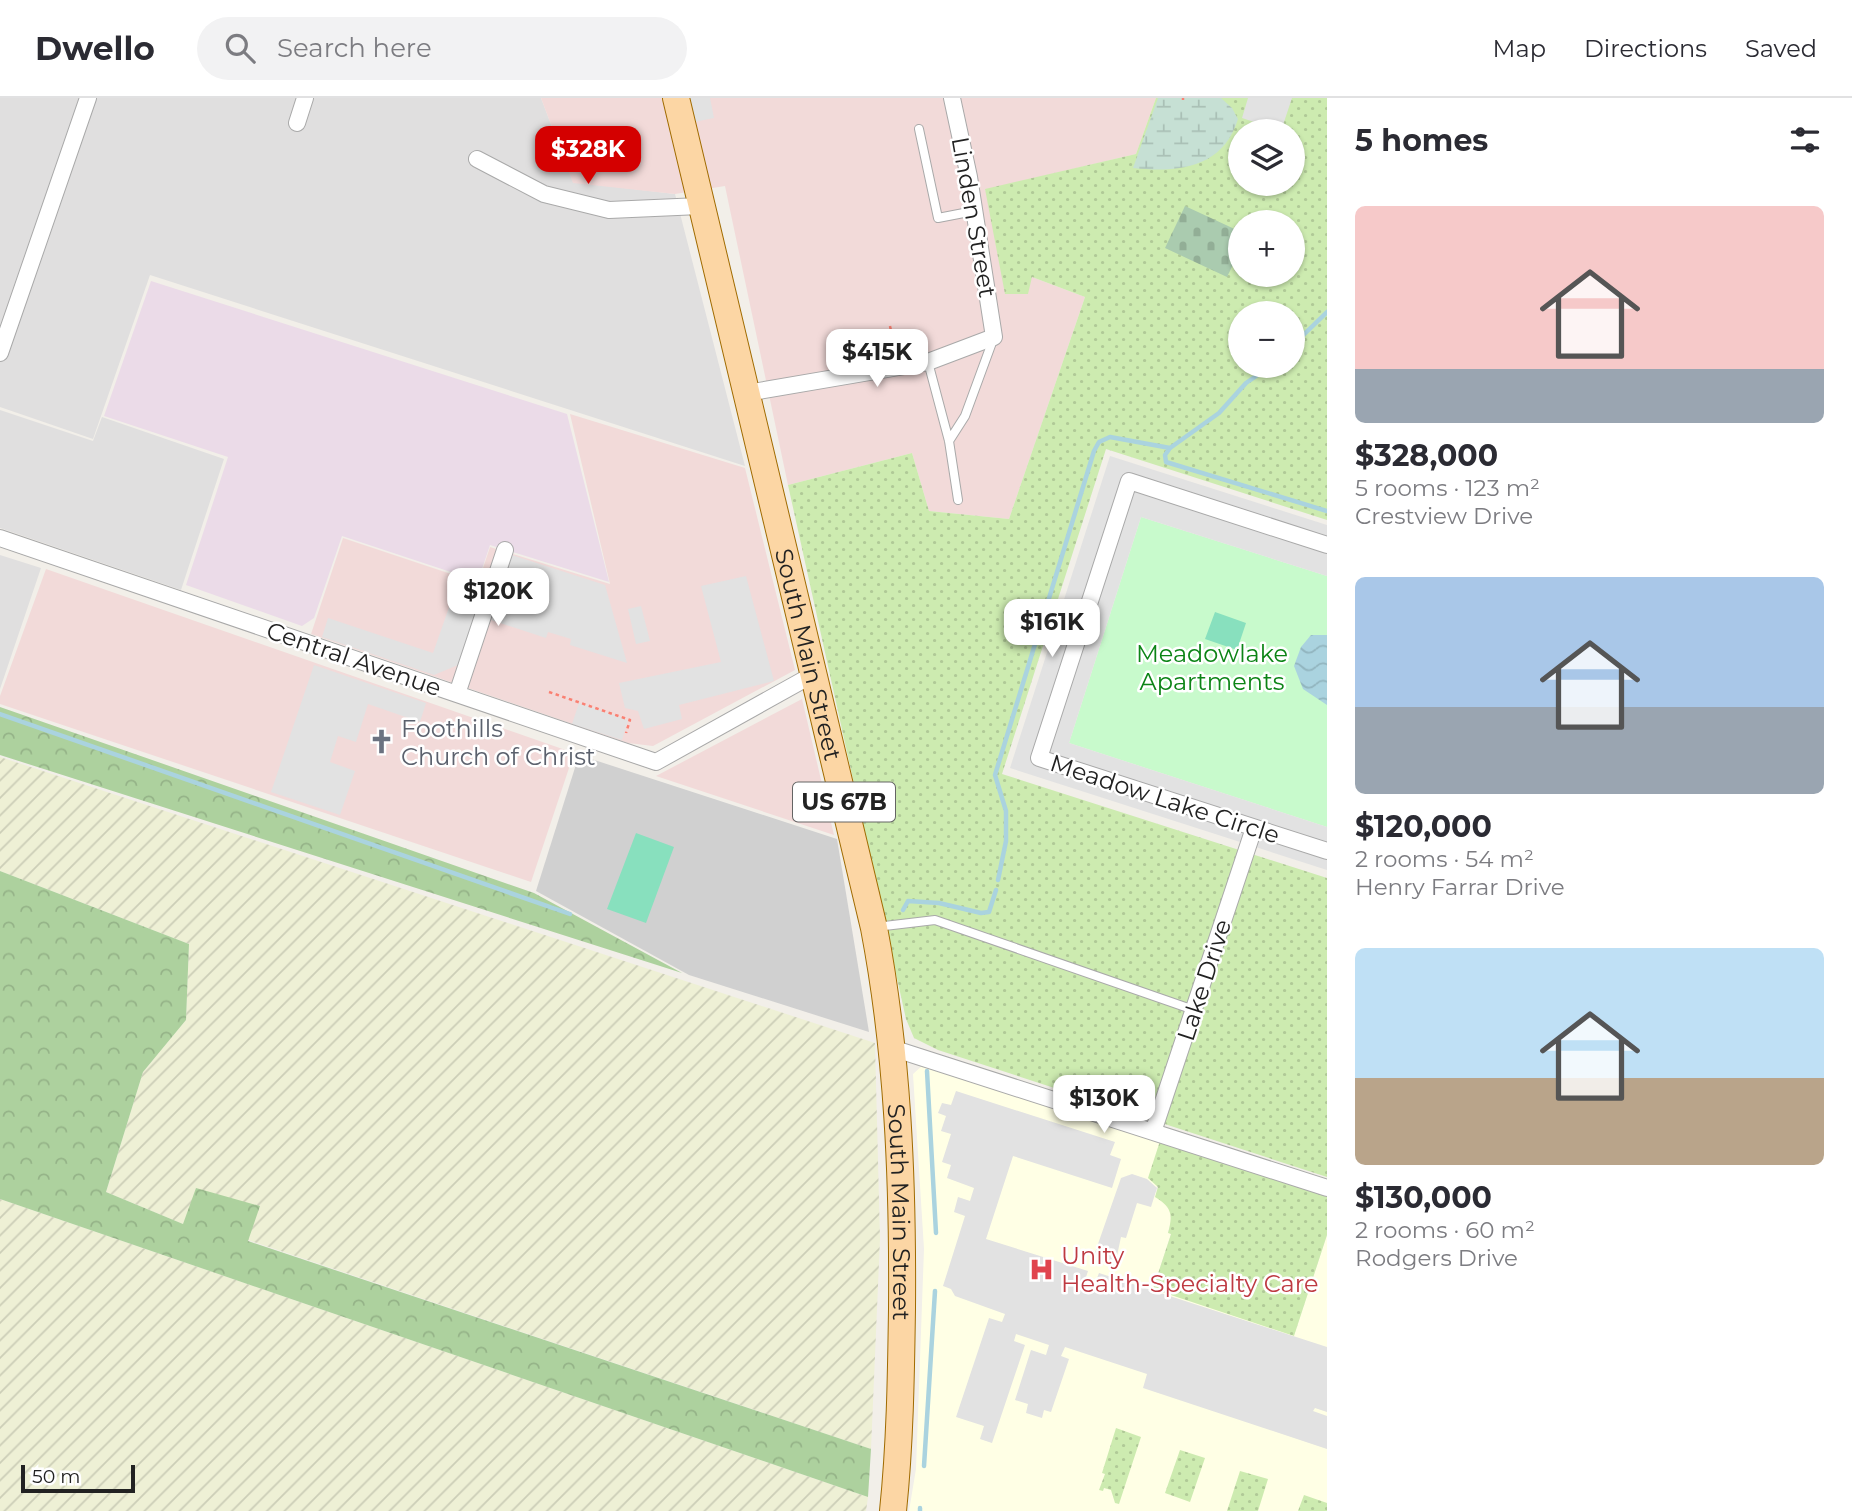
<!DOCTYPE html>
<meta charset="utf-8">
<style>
body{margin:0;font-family:Montserrat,sans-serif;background:#f2f2f3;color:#2b2b33;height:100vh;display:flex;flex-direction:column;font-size:26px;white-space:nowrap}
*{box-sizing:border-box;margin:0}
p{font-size:23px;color:#7c7c81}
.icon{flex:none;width:38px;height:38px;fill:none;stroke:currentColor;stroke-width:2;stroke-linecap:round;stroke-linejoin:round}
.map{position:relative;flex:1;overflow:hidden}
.drawer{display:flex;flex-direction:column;background:#fff;width:525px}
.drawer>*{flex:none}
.tools{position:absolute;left:1228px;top:21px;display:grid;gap:14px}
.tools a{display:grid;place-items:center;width:77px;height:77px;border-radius:50%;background:#fff;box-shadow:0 2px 5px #0004;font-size:35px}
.scale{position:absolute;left:21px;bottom:18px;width:114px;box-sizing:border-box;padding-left:7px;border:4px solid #222;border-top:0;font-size:19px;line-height:24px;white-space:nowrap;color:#222;-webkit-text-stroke:5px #fff;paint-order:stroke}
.price{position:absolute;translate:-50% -60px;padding:0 16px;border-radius:14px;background:#fff;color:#222;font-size:23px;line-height:46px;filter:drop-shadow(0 2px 4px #0008)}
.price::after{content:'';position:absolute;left:50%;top:42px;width:21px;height:16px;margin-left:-10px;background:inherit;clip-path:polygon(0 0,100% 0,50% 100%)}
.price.current{background:#d40000;color:#fff}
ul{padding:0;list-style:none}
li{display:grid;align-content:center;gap:14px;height:371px;padding:0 28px}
li span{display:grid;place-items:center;height:217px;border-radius:10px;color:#555}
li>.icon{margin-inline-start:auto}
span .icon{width:126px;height:126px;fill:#fffc;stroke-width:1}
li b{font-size:30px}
h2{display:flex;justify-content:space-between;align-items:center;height:84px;padding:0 28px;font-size:30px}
header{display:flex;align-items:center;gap:42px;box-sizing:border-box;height:98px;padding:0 35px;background:#fff;border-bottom:2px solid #e1e1e2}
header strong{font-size:33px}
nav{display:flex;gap:38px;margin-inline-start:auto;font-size:24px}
.search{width:490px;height:63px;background:#f2f2f3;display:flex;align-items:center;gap:18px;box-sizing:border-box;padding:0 24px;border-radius:38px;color:#7c7c81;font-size:26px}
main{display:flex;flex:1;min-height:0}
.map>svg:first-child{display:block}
.residential{fill:#e0dfdf}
.commercial{fill:#f2dad9}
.industrial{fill:#ebdbe8}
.education{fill:#ffffe5}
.religious{fill:#d0d0d0}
.farmland{fill:url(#farmland-furrows)}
.grass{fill:url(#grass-dots);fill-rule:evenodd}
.forest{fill:url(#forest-crowns)}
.wetland{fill:url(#wetland-marsh)}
.cemetery{fill:url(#cemetery-stones)}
.park{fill:#c8facc}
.pitch{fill:#88e0be}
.parking{fill:#e2e2e2}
.water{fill:url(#water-waves)}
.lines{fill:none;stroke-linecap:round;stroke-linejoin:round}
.stream{stroke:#aad3df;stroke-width:4.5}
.service-casing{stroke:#a9a9a9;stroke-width:10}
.minor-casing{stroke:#a9a9a9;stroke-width:18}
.primary-casing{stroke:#a06b00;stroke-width:28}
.path{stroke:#fa8072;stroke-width:2.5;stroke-dasharray:3.5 3.5;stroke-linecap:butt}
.service{stroke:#fff;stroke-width:8}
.minor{stroke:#fff;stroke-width:16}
.primary{stroke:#fcd6a4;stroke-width:26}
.labels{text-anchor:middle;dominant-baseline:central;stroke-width:5;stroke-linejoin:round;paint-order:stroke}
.shield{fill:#fff;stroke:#646464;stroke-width:2}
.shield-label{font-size:23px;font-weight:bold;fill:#222}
.street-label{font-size:24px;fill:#222;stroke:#fff}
.park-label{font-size:24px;fill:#0c8416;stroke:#fff}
.worship-label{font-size:24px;fill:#5b616d;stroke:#fff;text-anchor:start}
.health-label{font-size:24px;fill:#be3a42;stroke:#fff;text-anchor:start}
</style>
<header>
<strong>Dwello</strong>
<div class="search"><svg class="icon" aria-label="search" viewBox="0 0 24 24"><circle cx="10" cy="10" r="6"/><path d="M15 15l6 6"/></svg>Search here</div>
<nav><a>Map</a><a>Directions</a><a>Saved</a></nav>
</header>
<main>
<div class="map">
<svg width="1327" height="1413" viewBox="0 0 1327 1413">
<defs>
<pattern id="farmland-furrows" width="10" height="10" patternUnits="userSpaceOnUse" patternTransform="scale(1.75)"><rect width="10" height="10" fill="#eef0d5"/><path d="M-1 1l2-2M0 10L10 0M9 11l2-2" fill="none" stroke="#ccceb7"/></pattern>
<pattern id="grass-dots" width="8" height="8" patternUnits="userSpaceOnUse" patternTransform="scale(1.75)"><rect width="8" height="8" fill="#cdebb0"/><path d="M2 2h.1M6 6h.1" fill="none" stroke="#b0c997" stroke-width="1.8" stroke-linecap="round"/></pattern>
<pattern id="forest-crowns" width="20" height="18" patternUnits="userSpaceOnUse" patternTransform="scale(1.75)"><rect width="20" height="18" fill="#add19e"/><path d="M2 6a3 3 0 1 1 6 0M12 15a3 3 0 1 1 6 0" fill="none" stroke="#95b388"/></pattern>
<pattern id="wetland-marsh" width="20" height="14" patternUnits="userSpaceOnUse" patternTransform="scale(1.75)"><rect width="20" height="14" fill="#c6e0d4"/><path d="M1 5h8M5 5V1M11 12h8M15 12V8" fill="none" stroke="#aac0b6"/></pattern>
<pattern id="cemetery-stones" width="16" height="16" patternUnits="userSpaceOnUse" patternTransform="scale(1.75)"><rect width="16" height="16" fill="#aacbaf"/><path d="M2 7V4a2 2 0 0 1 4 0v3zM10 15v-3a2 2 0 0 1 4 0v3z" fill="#92ae96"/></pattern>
<pattern id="water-waves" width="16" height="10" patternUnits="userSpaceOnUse" patternTransform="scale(1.75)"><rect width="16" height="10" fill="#aad3df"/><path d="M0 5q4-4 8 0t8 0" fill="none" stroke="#92b5bf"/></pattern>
</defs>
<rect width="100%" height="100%" fill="#f2efe9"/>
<!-- residential -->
<path class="residential" d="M0 0H541L573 84 675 96 745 368 150 177 93 341 0 309Z
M0 312 93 343 102 319 224 361 181 492 0 430Z
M0 457 41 470 0 591Z"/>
<!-- commercial -->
<path class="commercial" d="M541 0H1156L1136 56 985 92 1032 179 1085 199 1009 421 929 413 912 355 788 387 725 88 675 96 573 85Z
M570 316 745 370 795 572 653 648 628 645 311 536 343 440 478 485 490 449 610 486Z
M46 471 574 655 531 784 0 606V598Z
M802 601 834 737 656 678Z"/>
<!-- industrial -->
<path class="industrial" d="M151 183 567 316 609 484 490 447 478 483 342 438 314 520 302 528 186 487 228 359 104 318Z"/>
<!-- education -->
<path class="education" d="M923 967 1160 1043 1156 1099 1168 1106 1173 1119 1168 1134 1171 1136 1153 1191 1294 1237 1327 1137V1413H909L916 1371 924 1151 913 976Z"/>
<!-- religious -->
<path class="religious" d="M579 657 837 741 869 934 689 877 536 793Z"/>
<!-- farmland -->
<path class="farmland" d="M0 659 875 945 880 1141 871 1351 248 1142 259 1109 183 1126 106 1094 143 974 186 922 189 846 0 773Z
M0 1101 868 1399 866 1413H0Z"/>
<!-- grass -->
<path class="grass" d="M1156 0H1327V422L1106 351 1002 676 1327 780V1079L938 952 914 940 906 921 788 387 912 355 929 413 1009 421 1085 199 1032 179 1028 196H1005L985 91 1136 56ZM1241 33H1293V86H1241ZM1241 124H1293V177H1241ZM1241 215H1293V268H1241Z
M1160 1043 1327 1098V1137L1294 1238 1153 1191 1171 1136 1168 1135C1173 1117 1172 1109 1155 1099L1158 1089 1148 1080Z
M1116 1330 1141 1339 1119 1406 1115 1405 1111 1392 1104 1390 1103 1393 1099 1392 1105 1376 1102 1375Z
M1180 1352 1205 1360 1190 1404 1165 1395Z
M1240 1373 1268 1381 1258 1413H1227Z
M1304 1397 1327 1405V1413H1298Z"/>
<!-- forest -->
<path class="forest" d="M0 609 534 795 682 875 0 657Z
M0 773 189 846 186 922 143 974 106 1094 183 1126 196 1090 260 1108 248 1143 871 1351 868 1399 0 1101Z"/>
<!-- wetland -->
<path class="wetland" d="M1158 0H1221L1232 10 1238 21C1223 70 1178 75 1133 70Z"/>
<!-- cemetery -->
<path class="cemetery" d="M1185 108 1241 134V150L1227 179 1165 150Z"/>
<!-- park -->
<path class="park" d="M1141 419 1327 478V729L1069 645Z"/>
<!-- pitch -->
<path class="pitch" d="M1215 514 1246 525 1237 552 1205 541Z
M636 735 674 749 646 825 607 811Z"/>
<!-- parking -->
<path class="parking" d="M689 0H710L714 20 694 24Z
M1248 0H1292L1281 33 1242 20Z
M1110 358 1327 427V478L1141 419 1069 645 1327 729V772L1010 670Z
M512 457 605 487 627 565 570 547 571 541 548 534 546 540 491 522Z
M746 478 774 583 679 607 682 621 644 631 638 613 625 610 619 585 721 564 701 488Z
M453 498 479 507 458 567 434 577 322 539 328 520 433 555Z
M641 508 650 543 636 546 628 511Z
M314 567 426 605 420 624 368 606 356 644 338 638 330 664 355 673 340 717 271 694Z
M579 605 628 622 622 642 572 626Z
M956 993 1115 1044 1110 1057 1121 1061 1112 1090 1013 1058 986 1141 1088 1173 1084 1185 1094 1188 1099 1175 1327 1249V1314L1315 1310 1313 1313 1327 1318V1351L1143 1290 1147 1276 1065 1249 1061 1258 1069 1261 1051 1314 1044 1312 1042 1320 1026 1315 1028 1306 1015 1302 1031 1252 1046 1257 1049 1247 1016 1236 1014 1243 1025 1247 992 1345 980 1341 984 1328 956 1319 989 1220 1002 1224 1005 1216 955 1198 951 1191 943 1188 965 1118 954 1114 958 1099 970 1103 974 1090 947 1080 951 1067 942 1064 951 1036 941 1033 946 1018 938 1015 942 1005 951 1007Z
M1132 1076 1147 1081 1157 1090 1151 1109 1137 1105 1126 1140 1121 1139 1115 1167 1105 1164 1091 1166 1121 1080Z"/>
<!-- water -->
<path class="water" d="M1311 537H1327V607L1303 591 1294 568 1301 549Z"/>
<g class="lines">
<!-- stream -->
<path class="stream" d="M1293 247 1327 214
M1268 270 1246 285 1219 315 1170 350 1165 357 1166 364 1327 413
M0 616 570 816
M998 782 1006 743V713L995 677 1094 353 1099 344 1110 339 1170 350
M903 812 908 803 939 805 981 815 989 814 996 792
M927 973 936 1135
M924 1368 935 1193
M920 1413V1410"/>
<defs>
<path id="service" d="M919 31 938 120 974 113
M928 264 949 343 958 402
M949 343 965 318 994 239
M876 829 935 822 1194 912"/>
<path id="minor" d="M297 25 305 0
M477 61 544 96 609 112 700 108
M0 255 88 0
M747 295 928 264 994 239 969 79 952 0
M0 440 656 664 814 576
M1327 447 1129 383 1039 660 1327 753
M457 596 505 452
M892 950 1327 1090
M1153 1034 1254 730"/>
<g id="primary">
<path id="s1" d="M676 0 874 830C898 956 903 1083 902 1211 901 1279 900 1346 893 1413"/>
</g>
</defs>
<!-- service casing -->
<use href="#service" class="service-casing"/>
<!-- minor casing -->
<use href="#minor" class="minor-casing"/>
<!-- primary casing -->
<use href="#primary" class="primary-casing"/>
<!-- path -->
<path class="path" d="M1183 0V2
M890 228 896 256
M549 594 630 622 626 635"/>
<!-- service -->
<use href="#service" class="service"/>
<!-- minor -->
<use href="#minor" class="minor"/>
<!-- primary -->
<use href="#primary" class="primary"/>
</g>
<!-- icons -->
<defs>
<symbol id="church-bare" viewBox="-9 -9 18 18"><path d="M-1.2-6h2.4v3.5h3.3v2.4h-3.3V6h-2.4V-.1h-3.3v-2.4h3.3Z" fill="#6b7280" stroke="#fff" stroke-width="2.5" paint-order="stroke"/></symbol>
<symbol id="hospital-bare" viewBox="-9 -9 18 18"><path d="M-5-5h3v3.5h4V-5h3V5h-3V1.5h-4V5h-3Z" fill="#e0444e" stroke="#fff" stroke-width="2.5" paint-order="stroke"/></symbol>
</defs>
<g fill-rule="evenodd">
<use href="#church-bare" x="364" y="626" width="35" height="35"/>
<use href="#hospital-bare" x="1024" y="1154" width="35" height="35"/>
</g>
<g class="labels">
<!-- shield labels -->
<rect class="shield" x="793" y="684.5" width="102" height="39" rx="5"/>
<g class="shield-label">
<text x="844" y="704">US 67B</text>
</g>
<!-- street labels -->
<g class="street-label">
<text transform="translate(974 119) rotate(80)">Linden Street</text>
<text stroke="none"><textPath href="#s1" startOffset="572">South Main Street</textPath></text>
<text transform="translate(354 561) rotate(19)">Central Avenue</text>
<text transform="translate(1165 701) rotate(18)">Meadow Lake Circle</text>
<text transform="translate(1204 882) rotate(-72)">Lake Drive</text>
<text stroke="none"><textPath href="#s1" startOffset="1139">South Main Street</textPath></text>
</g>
<!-- park labels -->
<g class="park-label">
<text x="1212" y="555">Meadowlake<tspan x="1212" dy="28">Apartments</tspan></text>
</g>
<!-- worship labels -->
<g class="worship-label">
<text x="401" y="630">Foothills<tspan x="401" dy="28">Church of Christ</tspan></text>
</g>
<!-- health labels -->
<g class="health-label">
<text x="1061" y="1157">Unity<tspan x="1061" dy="28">Health-Specialty Care</tspan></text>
</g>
</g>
</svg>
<div class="tools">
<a><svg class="icon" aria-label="layers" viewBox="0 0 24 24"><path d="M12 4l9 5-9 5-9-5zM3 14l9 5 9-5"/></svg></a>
<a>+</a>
<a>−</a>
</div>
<div class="scale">50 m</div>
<b class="price current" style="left:588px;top:88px">$328K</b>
<b class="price" style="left:877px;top:291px">$415K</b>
<b class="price" style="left:498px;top:530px">$120K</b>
<b class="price" style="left:1052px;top:561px">$161K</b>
<b class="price" style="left:1104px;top:1037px">$130K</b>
</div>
<section class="drawer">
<h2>5 homes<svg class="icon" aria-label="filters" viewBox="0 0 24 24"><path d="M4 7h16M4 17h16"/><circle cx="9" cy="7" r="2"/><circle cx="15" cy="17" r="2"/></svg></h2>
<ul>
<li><span style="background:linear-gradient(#f6c9c9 75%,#9aa5b1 0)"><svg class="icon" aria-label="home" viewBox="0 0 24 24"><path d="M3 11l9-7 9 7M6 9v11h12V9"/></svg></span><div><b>$328,000</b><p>5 rooms · 123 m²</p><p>Crestview Drive</p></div></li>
<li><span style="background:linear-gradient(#a9c7e8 60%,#9aa5b1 0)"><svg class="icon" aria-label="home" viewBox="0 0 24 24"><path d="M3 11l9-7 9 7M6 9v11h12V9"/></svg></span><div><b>$120,000</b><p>2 rooms · 54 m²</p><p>Henry Farrar Drive</p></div></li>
<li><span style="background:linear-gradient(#bfe0f5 60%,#b9a48a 0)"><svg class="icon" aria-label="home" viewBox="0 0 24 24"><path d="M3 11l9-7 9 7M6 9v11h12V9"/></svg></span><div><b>$130,000</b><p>2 rooms · 60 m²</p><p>Rodgers Drive</p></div></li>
</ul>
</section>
</main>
